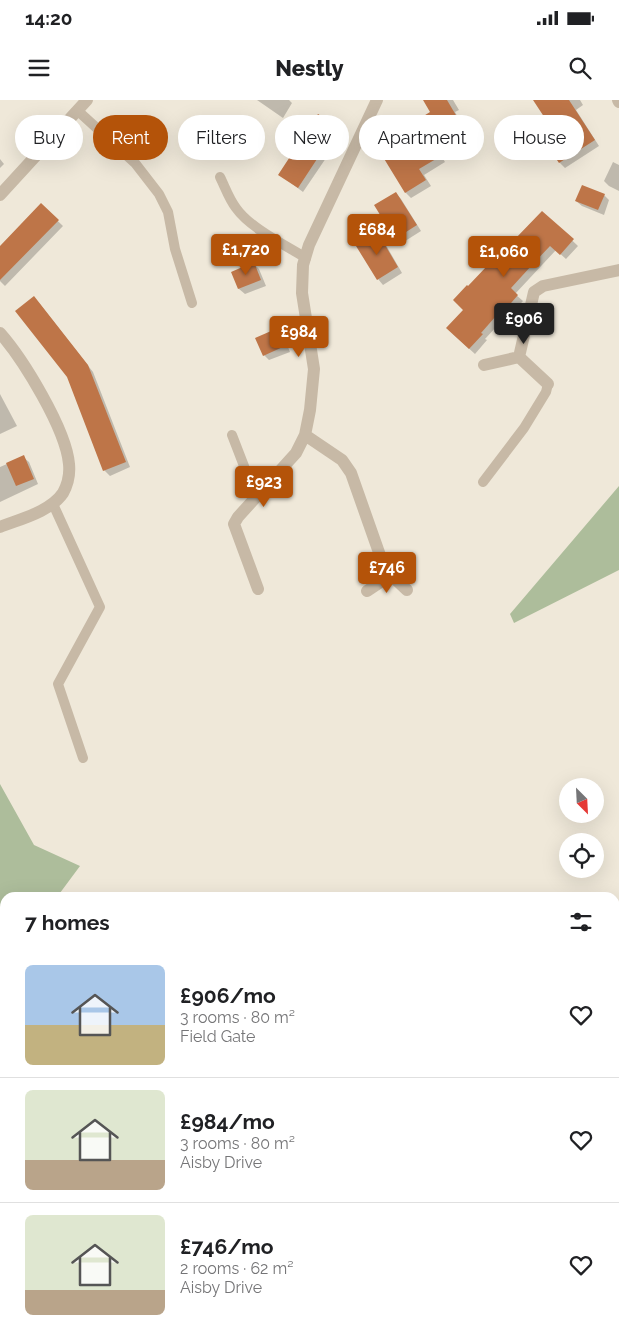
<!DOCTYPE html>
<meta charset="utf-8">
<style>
body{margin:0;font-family:Raleway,sans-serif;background:#f6f6f6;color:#202124;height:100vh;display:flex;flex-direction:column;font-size:19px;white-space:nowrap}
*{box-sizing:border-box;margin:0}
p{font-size:16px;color:#757577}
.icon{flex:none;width:28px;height:28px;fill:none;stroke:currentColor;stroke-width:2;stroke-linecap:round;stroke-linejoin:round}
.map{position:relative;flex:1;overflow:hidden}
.drawer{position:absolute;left:0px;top:792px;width:620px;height:446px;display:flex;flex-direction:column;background:#fff;border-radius:15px 15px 0 0;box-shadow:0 5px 20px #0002}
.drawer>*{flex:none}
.banner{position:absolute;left:15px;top:15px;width:590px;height:45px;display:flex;gap:10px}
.needle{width:32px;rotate:156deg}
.controls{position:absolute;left:559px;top:678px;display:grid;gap:10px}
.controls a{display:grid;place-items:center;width:45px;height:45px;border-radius:50%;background:#fff;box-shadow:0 5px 20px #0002;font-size:25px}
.price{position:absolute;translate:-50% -42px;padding:0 11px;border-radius:5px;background:#b45309;color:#fff;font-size:16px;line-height:32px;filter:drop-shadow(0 1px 2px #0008)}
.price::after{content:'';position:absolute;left:50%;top:30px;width:15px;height:11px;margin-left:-8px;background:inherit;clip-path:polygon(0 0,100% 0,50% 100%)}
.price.current{background:#222;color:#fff}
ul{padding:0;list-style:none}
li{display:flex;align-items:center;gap:15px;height:125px;padding:0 25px}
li+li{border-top:1px solid #e0e0e0}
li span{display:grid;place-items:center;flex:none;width:140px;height:100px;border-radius:8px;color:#555}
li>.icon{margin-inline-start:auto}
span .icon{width:60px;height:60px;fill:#fffc;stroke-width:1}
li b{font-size:21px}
h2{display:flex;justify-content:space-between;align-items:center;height:60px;padding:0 25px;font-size:21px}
.chip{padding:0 18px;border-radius:22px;background:#fff;box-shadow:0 5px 20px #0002;font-size:18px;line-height:45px}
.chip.current{background:#b45309;color:#fff}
.status{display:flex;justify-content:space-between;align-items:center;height:35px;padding:0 25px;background:#fff;direction:ltr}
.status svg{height:14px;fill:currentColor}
header{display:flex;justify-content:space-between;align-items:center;height:65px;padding:0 25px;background:#fff;font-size:22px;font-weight:800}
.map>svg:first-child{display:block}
.green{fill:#adbd9b}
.shadow{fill:#0003}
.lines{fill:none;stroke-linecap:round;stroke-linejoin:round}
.river{stroke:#7aa2ab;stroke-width:36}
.building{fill:#be7548}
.lane{stroke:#c7b9a6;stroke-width:10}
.street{stroke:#c7b9a6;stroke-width:12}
</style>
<div class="status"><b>14:20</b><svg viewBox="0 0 49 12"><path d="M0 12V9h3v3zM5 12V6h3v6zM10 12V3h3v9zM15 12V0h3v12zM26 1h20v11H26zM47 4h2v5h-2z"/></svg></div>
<header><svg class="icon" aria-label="menu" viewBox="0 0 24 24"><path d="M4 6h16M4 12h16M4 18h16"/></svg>Nestly<svg class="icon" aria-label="search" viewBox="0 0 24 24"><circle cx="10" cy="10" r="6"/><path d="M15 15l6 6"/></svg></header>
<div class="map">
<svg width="619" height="1238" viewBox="0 0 619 1238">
<rect width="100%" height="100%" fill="#efe8d9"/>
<!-- green -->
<path class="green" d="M619 386V470L514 523 510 514Z
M0 684 34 745 80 766 57 797 5 798V869L0 876Z
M619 833V911H615V834Z"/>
<!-- shadow -->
<path class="shadow" d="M257 0H289L292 3 283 18Z
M425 0H453L459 10 455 12 461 23 432 41 445 62 424 75 431 86 411 98 406 93 384 57 410 42 432 13Z
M542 0H580L583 5 576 10 599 46 565 68 560 63 557 36Z
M337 28 343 33 303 92 279 74Z
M0 59 4 64 0 68Z
M613 62 619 65V91L609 86 604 81Z
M396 93 401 99 421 131 402 143 396 138Z
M604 95 609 100 604 115 582 106 576 101Z
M41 105 63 126 5 186 0 181V147Z
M542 112 578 146 566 159 556 150 515 194 523 201 511 214 509 213 485 239 487 240 475 254 453 234 465 210 468 188Z
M378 135 383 140 402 173 383 185 378 179Z
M254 164 259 169 266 186 245 194 239 189 233 172Z
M39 203 93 272 130 367 110 376 104 370Z
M278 230 283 235 290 252 269 260 264 255Z
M0 294 17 326 0 334Z
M23 357 29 362 38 384 0 402V367Z"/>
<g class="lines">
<!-- river -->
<path class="river" d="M615 924 619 925
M220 1238 223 1234"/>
</g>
<!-- building -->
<path class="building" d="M423 0H447L457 17 428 35 441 56 419 69 426 80 405 93 383 57 408 41 401 30 430 12Z
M533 0H569L595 40 559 63 545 42 556 35Z
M318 14 338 27 298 88 278 75Z
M582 85 605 94 598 110 575 101Z
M396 92 417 125 395 139 374 105Z
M41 103 59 120 0 180V146Z
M542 111 574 139 560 155 550 146 532 165 511 188 518 195 505 210 503 208 481 233 483 234 469 249 446 228 463 210 453 200 467 185 468 186 487 166 488 167Z
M378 133 398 167 377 180 356 146Z
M254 162 261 180 238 189 231 172Z
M34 196 88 265 126 362 103 371 67 277 15 211Z
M278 228 285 246 263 256 255 238Z
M24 355 34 379 16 386 6 363Z"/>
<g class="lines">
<!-- lane -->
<path class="lane" d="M78 11 135 63 159 94 168 112 175 149 192 203
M220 77C225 87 229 99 236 108 250 128 285 145 306 158
M232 335 256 397
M483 382 524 328 546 292 548 284
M53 404 100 507 58 584 83 658"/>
<!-- street -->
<path class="street" d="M377 0 309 145 303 165 302 193 314 269 310 310 305 335 342 360 351 373 382 461 391 475 407 490
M618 0 619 2
M0 95 87 0
M0 233C23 259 66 329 69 364 70 374 68 384 63 393 50 412 20 419 0 427
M519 257 534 192 543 186 619 170
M484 265 519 257 548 284
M258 489 234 424 238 417 296 353 305 335
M367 491 391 475"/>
</g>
</svg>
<div class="controls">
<a><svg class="needle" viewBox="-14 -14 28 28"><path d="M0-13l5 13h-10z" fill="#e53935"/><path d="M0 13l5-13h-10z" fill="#757577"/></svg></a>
<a><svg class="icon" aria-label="locate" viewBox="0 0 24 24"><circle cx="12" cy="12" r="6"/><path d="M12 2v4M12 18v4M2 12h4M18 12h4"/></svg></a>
</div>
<b class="price" style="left:377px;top:156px">£684</b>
<b class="price" style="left:246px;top:176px">£1,720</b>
<b class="price" style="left:504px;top:178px">£1,060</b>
<b class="price current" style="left:524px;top:245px">£906</b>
<b class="price" style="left:299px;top:258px">£984</b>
<b class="price" style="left:264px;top:408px">£923</b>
<b class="price" style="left:387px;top:494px">£746</b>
<div class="banner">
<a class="chip">Buy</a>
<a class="chip current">Rent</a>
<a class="chip">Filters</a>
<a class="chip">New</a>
<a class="chip">Apartment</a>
<a class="chip">House</a>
</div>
<section class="drawer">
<h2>7 homes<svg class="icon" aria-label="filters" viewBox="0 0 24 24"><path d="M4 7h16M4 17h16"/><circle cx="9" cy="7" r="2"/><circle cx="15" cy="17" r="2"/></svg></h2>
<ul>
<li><span style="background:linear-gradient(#a9c7e8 60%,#c2b280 0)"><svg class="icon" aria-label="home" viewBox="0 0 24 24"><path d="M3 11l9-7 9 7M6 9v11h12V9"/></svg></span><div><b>£906/mo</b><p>3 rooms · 80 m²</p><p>Field Gate</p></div><svg class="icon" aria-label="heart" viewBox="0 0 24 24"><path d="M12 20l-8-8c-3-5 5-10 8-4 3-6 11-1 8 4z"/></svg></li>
<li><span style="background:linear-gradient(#dfe7d0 70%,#b9a48a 0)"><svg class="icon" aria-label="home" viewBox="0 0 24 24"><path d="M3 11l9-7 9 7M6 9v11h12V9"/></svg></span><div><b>£984/mo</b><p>3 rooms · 80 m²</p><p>Aisby Drive</p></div><svg class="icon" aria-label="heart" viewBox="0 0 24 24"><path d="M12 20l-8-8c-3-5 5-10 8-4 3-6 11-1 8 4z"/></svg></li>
<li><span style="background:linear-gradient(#dfe7d0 75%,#b9a48a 0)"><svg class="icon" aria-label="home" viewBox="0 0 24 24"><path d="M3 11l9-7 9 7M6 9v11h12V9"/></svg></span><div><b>£746/mo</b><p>2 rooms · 62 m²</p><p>Aisby Drive</p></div><svg class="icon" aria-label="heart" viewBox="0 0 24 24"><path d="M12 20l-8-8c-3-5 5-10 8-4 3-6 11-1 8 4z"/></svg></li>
</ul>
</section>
</div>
